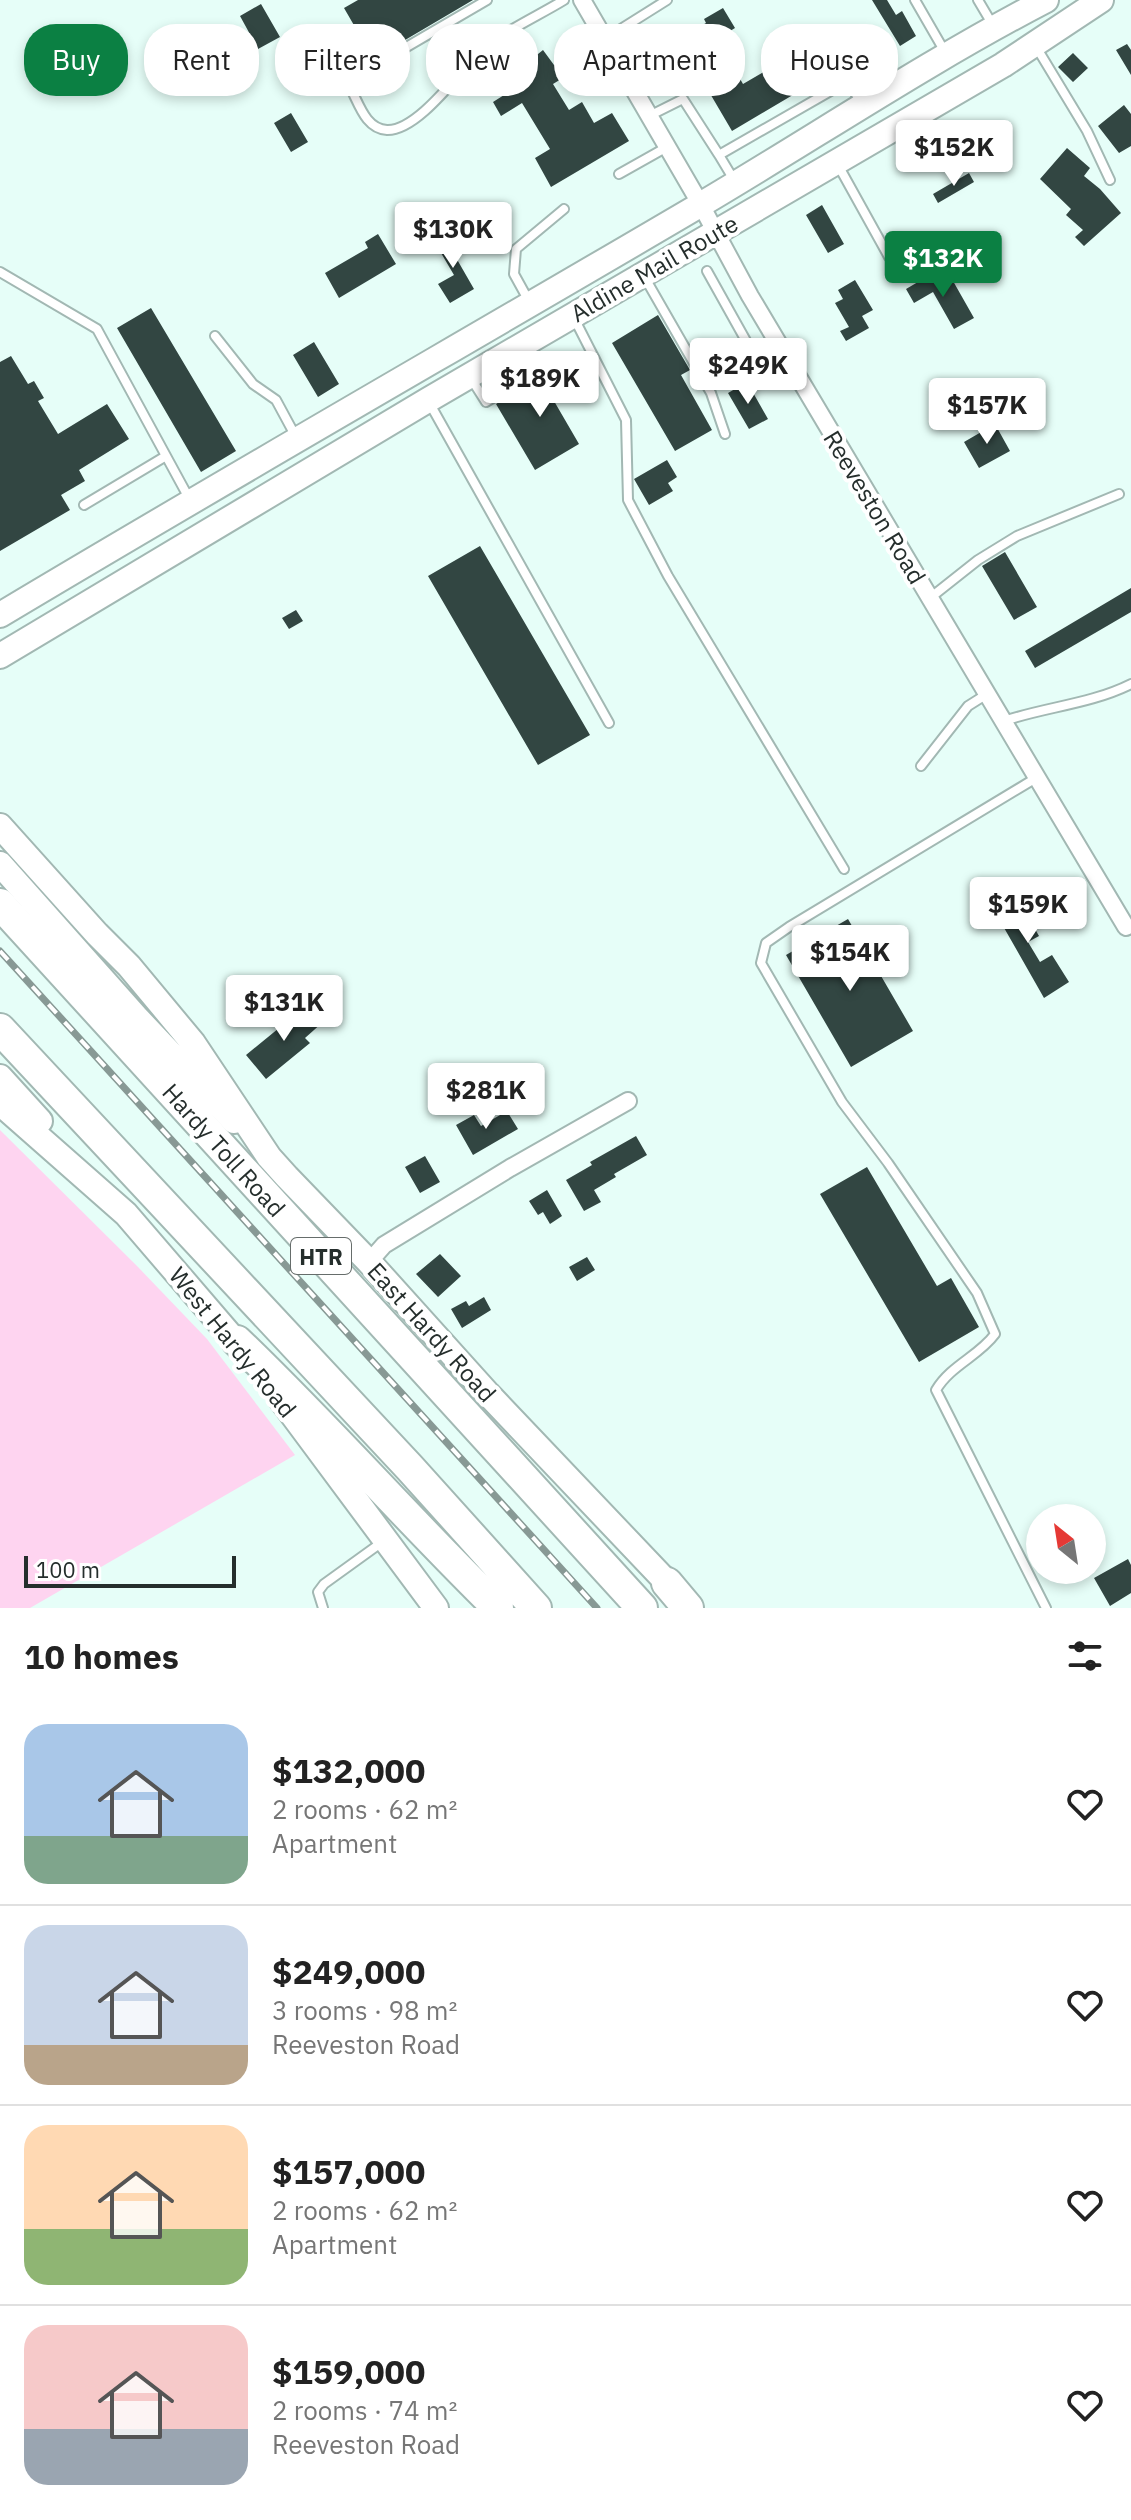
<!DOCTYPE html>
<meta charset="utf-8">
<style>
body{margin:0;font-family:"IBM Plex Sans",sans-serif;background:#f2f2f2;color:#222;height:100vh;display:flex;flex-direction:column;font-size:30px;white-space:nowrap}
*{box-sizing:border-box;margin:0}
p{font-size:26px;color:#767676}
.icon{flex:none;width:44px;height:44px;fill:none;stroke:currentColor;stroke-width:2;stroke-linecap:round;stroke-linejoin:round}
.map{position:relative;height:1608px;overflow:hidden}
.sheet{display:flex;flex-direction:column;background:#fff;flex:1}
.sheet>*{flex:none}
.banner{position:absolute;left:24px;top:24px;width:1084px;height:72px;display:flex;gap:16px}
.needle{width:52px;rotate:330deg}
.controls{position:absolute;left:1026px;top:1504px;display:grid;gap:16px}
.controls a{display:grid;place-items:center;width:80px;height:80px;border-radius:50%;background:#fff;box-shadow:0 4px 12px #0003;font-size:40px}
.scale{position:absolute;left:24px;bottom:20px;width:212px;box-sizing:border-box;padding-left:8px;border:4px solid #252e2c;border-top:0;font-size:22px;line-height:28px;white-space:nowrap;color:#252e2c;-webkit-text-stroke:6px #fff;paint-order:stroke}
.price{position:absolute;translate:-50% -68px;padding:0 18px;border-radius:8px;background:#fff;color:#222;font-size:26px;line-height:52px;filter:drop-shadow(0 2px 4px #0008)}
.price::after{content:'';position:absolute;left:50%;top:48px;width:24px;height:18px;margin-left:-12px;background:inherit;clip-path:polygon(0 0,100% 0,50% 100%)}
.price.on{background:#0b8043;color:#fff}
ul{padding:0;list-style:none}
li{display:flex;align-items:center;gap:24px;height:200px;padding:0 24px}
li+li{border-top:2px solid #e0e0e0}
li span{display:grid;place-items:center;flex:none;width:224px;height:160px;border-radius:24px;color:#555}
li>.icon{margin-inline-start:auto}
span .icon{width:96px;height:96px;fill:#fffc;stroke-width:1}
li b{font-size:34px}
h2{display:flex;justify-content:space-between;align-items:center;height:96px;padding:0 24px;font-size:34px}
.chip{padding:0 28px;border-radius:32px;background:#fff;box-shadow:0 4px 12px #0003;font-size:28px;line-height:72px}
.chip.on{background:#0b8043;color:#fff}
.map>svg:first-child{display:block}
.green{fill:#fed4f0}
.building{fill:#324642}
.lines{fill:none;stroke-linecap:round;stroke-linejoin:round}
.service-casing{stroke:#a2b8b3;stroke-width:12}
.minor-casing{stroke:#a2b8b3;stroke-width:20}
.secondary-casing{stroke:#a2b8b3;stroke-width:28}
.motorway-casing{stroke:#a2b8b3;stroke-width:34}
.service{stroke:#fff;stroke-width:8}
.minor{stroke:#fff;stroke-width:16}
.secondary{stroke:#fff;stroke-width:24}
.motorway{stroke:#fff;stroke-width:30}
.rail-casing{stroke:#889995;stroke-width:7}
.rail{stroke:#fff;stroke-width:4;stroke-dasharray:12;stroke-linecap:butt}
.labels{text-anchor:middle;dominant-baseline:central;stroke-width:8;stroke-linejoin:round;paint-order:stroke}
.shield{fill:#fff;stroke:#666d6b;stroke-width:2}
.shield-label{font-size:22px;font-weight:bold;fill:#252e2c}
.street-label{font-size:24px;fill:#252e2c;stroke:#fff}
</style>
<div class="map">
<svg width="1131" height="1608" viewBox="0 0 1131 1608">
<rect width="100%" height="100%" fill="#e6fef8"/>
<!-- green -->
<path class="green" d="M0 1130 137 1266 207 1339 295 1455 30 1608H0Z"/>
<!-- building -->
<path class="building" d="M358 0H473L400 43 393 31 366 46 344 8Z
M872 0H887L896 15 902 11 916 36 900 46Z
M261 4 280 37 258 49 240 16Z
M723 8 735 28 717 39 743 84 818 40 835 70 732 131 678 39 706 23 704 19Z
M515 40 528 62 543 50 554 65 558 63 566 76 553 84 569 110 582 102 594 123 612 113 629 141 551 187 535 158 550 149 522 103 501 116 493 102 520 85 499 49Z
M1127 44 1131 50V75L1116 50Z
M1073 53 1088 68 1073 82 1058 67Z
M1124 105 1131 114V146L1119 153 1098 126Z
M291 113 308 142 291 152 274 123Z
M929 138 938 159 928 164 919 142Z
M1067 148 1090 168 1084 176 1100 189 1121 213 1084 246 1075 237 1083 230 1066 215 1071 209 1040 179Z
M969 173 974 182 938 203 933 194Z
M822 205 844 244 828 253 806 215Z
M452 232 458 244 451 249 474 289 450 303 438 284 454 275 434 241Z
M378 234 396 264 339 298 325 273 368 248 365 242Z
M935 272 943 287 953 281 974 318 954 329 933 292 914 303 906 289Z
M855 280 873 310 862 316 869 328 846 341 840 331 849 327 835 303 843 299 838 290Z
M151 308 236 451 201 472 117 328Z
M658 315 690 370 681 375 712 430 675 451 612 343Z
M314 342 339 384 318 397 293 355Z
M11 356 28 384 34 381 44 398 38 401 58 434 107 404 129 439 79 470 85 481 61 495 70 510 0 551V362Z
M556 367 570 392 554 401 579 444 535 470 496 404Z
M747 382 768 419 749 429 728 393Z
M995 424 1010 451 979 468 964 442Z
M667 460 677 477 668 483 673 491 649 505 634 479Z
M480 546 590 735 538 765 428 576Z
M1005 552 1037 607 1014 620 982 566Z
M1131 588V612L1035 668 1025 651Z
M296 610 303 621 289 629 282 618Z
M1015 894 1039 936 1028 942 1040 962 1052 955 1069 982 1044 998 999 919 993 923 986 911Z
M848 919 913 1031 851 1067 786 955Z
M309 1007 323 1022 305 1038 310 1043 266 1079 246 1055 290 1019 293 1022Z
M507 1111 518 1129 473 1155 456 1125 474 1115 481 1126Z
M636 1136 647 1155 614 1174 616 1177 594 1190 601 1202 584 1211 566 1180 592 1165 590 1162Z
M425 1156 440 1182 420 1193 405 1167Z
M867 1167 937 1286 951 1278 979 1327 919 1362 820 1194Z
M547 1190 562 1216 550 1224 543 1212 538 1215 529 1201Z
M440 1254 461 1276 438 1297 416 1274Z
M587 1257 595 1270 577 1281 569 1267Z
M484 1297 491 1310 462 1328 451 1309 466 1301 469 1306Z
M1128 1559 1131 1565V1593L1110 1606 1094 1578Z"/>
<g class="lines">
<defs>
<path id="service" d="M487 0 362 73 352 86V91C360 107 367 129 387 130 418 131 459 72 480 52 502 32 538 16 564 0
M915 0 945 52
M978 0 994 27
M605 39 667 0
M1035 45 1087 131 1110 180
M649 116 683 99 719 155 848 81 861 103
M719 155 734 180
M838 165 889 257
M619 174 667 147
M707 271 750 348 762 354 780 346
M0 272 97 329 190 500
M645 278 711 393 725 434
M530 303 514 274 516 249 564 209
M575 320 626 420 628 500 668 576 844 869
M215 336 253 384 276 400 296 437
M472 380 486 402 516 384 501 359
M430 404 609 723
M84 505 166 456
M930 598 978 560 1017 536 1119 494
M1004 721C1045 707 1091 704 1131 684
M921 766 968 706 987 694
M1036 778 789 927 766 943 761 963 842 1102 888 1163 977 1293 995 1334C979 1356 951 1365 936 1390L1046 1608
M323 1608 318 1592 324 1584 385 1540"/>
<path id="minor" d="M582 0 701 205 750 296 1126 927
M369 1262 384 1245 510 1168 628 1101"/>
<path id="secondary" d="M0 615C232 476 467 342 700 205 815 137 927 62 1046 0
M0 656 428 400 1003 65 1101 0
M0 826 97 934 129 966 193 1043 269 1157 287 1177 369 1262 488 1394 679 1595
M0 864 136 1017 234 1121
M0 1077 40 1121
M0 1103 126 1214 248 1356
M280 1398 436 1608"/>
<path id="motorway" d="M0 904 642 1608
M0 1029 410 1468 536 1608
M237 1341C327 1427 409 1521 498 1608
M667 1583 688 1608"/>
</defs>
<!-- service casing -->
<use href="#service" class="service-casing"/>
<!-- minor casing -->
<use href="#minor" class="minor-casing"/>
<!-- secondary casing -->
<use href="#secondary" class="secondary-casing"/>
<!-- motorway casing -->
<use href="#motorway" class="motorway-casing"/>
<!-- service -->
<use href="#service" class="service"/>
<!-- minor -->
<use href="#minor" class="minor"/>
<!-- secondary -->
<use href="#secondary" class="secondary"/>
<!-- motorway -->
<use href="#motorway" class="motorway"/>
<defs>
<path id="rail" d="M0 951 597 1608"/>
</defs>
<!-- rail casing -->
<use href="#rail" class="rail-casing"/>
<!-- rail -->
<use href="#rail" class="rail"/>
</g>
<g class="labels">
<!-- shield labels -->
<rect class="shield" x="291" y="1238" width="60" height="36" rx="6"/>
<g class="shield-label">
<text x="321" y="1256">HTR</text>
</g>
<!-- street labels -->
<g class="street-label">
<text transform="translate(654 268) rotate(-30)">Aldine Mail Route</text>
<text transform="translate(875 507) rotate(59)">Reeveston Road</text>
<text transform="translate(224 1150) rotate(48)">Hardy Toll Road</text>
<text transform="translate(432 1332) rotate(48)">East Hardy Road</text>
<text transform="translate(233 1342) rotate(51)">West Hardy Road</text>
</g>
</g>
</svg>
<div class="controls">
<a><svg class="needle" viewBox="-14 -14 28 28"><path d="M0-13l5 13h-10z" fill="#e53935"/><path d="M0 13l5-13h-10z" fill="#767676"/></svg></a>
</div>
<div class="scale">100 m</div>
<b class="price" style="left:954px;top:188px">$152K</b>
<b class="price" style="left:453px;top:270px">$130K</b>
<b class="price on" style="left:943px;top:299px">$132K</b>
<b class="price" style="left:748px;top:406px">$249K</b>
<b class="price" style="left:540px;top:419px">$189K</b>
<b class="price" style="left:987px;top:446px">$157K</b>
<b class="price" style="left:1028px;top:945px">$159K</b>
<b class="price" style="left:850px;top:993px">$154K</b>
<b class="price" style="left:284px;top:1043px">$131K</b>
<b class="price" style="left:486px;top:1131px">$281K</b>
<div class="banner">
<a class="chip on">Buy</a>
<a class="chip">Rent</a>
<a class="chip">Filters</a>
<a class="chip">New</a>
<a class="chip">Apartment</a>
<a class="chip">House</a>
</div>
</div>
<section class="sheet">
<h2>10 homes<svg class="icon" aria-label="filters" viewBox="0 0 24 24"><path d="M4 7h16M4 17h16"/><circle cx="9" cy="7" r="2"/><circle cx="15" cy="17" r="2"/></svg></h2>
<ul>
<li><span style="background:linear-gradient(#a9c7e8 70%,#7fa58c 0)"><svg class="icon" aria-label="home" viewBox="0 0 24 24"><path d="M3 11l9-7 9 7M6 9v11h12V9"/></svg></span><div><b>$132,000</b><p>2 rooms · 62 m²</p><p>Apartment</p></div><svg class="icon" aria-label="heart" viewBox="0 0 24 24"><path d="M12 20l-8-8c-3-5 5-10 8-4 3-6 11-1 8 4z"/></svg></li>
<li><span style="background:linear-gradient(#c9d6e8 75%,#b9a48a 0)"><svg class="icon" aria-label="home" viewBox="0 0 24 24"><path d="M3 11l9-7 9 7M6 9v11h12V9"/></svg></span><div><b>$249,000</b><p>3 rooms · 98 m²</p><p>Reeveston Road</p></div><svg class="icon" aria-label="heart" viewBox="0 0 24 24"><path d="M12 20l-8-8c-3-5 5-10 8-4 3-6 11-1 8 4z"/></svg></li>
<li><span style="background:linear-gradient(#ffd9b3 65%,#8fb573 0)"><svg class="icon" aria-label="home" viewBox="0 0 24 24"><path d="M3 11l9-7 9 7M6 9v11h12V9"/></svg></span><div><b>$157,000</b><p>2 rooms · 62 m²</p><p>Apartment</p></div><svg class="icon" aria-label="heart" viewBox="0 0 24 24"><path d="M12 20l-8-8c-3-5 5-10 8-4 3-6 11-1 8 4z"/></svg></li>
<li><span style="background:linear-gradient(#f6c9c9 65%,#9aa5b1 0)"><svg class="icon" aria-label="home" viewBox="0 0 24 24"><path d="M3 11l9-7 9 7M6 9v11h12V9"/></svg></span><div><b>$159,000</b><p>2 rooms · 74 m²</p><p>Reeveston Road</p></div><svg class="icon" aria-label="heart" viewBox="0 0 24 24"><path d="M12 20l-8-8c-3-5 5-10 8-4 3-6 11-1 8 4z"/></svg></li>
</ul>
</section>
